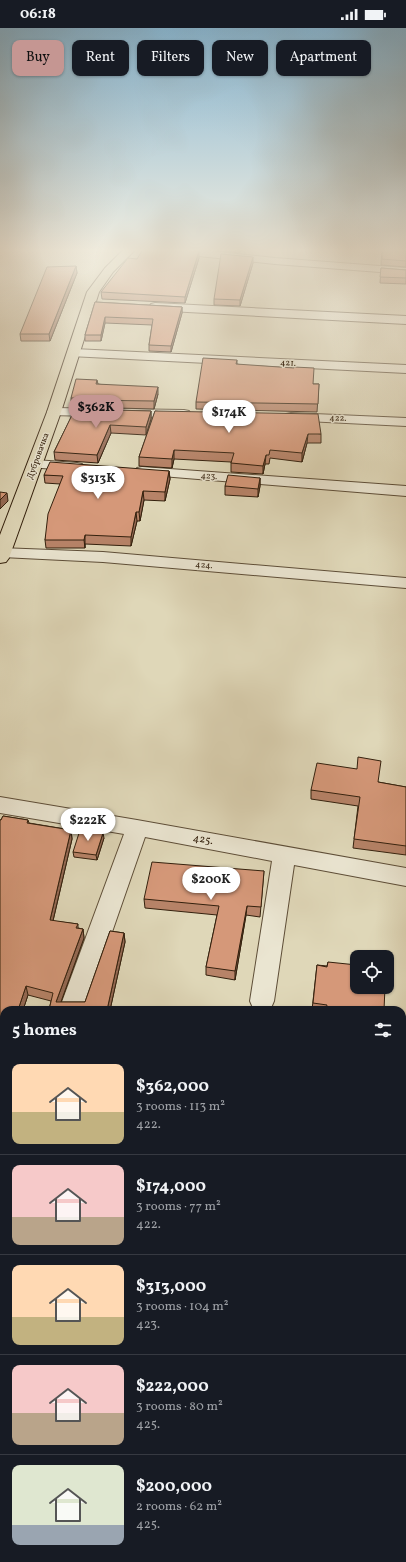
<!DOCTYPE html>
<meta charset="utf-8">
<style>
body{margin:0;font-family:Vollkorn,serif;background:#242831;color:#f1f3f6;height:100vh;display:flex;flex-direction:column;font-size:15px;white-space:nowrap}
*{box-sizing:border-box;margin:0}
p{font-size:13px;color:#9ea1a6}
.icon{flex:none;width:22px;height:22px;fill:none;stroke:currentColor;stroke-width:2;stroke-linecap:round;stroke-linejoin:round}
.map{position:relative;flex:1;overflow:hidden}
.details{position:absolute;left:0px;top:978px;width:406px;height:556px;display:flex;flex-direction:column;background:#171b24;border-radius:12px 12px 0 0;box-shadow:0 1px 3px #0004}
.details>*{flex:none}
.banner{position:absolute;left:12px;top:12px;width:382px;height:36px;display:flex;gap:8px}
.fabs{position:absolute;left:350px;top:922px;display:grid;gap:8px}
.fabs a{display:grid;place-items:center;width:44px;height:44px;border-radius:8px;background:#171b24;box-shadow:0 1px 3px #0004;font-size:20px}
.price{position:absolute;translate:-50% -34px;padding:0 9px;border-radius:14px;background:#fff;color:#222;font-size:13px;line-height:26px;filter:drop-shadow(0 1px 2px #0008)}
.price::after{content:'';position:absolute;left:50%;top:24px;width:12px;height:9px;margin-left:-6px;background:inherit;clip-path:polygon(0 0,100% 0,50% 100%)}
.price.selected{background:#c59692;color:#111}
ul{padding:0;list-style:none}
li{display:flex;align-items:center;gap:12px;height:100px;padding:0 12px}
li+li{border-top:1px solid #363941}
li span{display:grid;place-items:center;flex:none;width:112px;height:80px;border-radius:8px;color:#555}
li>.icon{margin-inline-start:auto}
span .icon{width:48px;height:48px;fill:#fffc;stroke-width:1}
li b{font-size:17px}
h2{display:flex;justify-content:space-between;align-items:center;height:48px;padding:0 12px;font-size:17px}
.pill{padding:0 14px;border-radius:8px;background:#171b24;box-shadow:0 1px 3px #0004;font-size:14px;line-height:36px}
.pill.selected{background:#c59692;color:#111}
.status{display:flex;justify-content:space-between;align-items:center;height:28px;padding:0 20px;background:#171b24;direction:ltr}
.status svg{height:11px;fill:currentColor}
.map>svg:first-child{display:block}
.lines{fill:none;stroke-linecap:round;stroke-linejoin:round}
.minor-casing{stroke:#5e4e38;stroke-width:2}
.primary-casing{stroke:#33200d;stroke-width:2}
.minor{fill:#eae5d1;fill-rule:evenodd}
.primary{fill:#dfd7b8;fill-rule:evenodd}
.wall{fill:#b78368;stroke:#33200d}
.shaded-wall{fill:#956a55;stroke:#33200d}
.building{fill:#d59879;stroke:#33200d}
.labels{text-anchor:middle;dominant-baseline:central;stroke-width:3;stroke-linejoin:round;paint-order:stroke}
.far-street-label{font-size:9px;fill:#33200d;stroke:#eae5d1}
.street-label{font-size:11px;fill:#33200d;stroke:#eae5d1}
</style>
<div class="status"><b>06:18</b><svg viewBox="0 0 49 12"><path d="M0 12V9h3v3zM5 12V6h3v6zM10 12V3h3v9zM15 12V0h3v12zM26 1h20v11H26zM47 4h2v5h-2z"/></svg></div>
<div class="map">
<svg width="406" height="1534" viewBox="0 0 406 1534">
<rect width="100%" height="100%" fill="#dfd7b8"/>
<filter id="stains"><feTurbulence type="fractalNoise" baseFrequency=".005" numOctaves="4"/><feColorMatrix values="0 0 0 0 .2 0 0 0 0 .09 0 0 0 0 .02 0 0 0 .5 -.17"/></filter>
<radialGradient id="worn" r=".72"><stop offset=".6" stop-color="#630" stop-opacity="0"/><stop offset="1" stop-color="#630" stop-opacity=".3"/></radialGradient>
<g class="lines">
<defs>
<path id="minor" d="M155 221H190L275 230 406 240V246L275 236 160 224 156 223Z
M155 275 406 288V296L151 282 149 279 151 276Z
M74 321 406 337V345L70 328 68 325 70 322Z
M54 380 184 382 189 383 191 386 189 389 184 390 49 387 47 384 49 381Z
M291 385 406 390V398L286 392 284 389 286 386Z
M35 432 77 435 82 436 84 439 82 442 77 443 30 439 28 436 30 433Z
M142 439 406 458V468L137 446 135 443 137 440Z
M0 520 103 524 406 550V560L103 534 2 529 0 528Z
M0 769 137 792 406 840V858L294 837 274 973 271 980 266 982 253 980 250 973 272 833 145 809 85 982H59L124 806 0 785Z
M0 1205H4V1235H0Z
M402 1278 406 1279V1309L402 1308Z"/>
<path id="primary" d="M124 221H136L113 244 99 264 61 384 9 530 6 534 0 535V507L47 384 87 264 105 240Z"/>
</defs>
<!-- minor casing -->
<use href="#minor" class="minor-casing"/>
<!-- primary casing -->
<use href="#primary" class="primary-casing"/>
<!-- minor -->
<use href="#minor" class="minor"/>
<!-- primary -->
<use href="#primary" class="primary"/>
</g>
<!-- wall -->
<path class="wall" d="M207 221H242L239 225Z
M382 221H406V239L381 237Z
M199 230 185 275 102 271 101 264 137 231Z
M253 235 240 278 214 277V271Z
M76 238 77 245 50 313H21L20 306Z
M381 240 406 242V256L380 255Z
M95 274 182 279V285L171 324 149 323V317L152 297 105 295 101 313H85V307Z
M237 332V336L313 356H319L317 384 196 381V374Z
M97 352 98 356 158 366 154 381 81 379V378L71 377V370Z
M75 381 151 383V391L146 407 111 405 98 435 55 432 54 424Z
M155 383 321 406V415H307L302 434 270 430 269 436H265L263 446 231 444V434L174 431 172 440 139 438V429Z
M169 443 170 451 165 473 144 472 140 493H137L131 518 85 516V520H46L45 512 60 456 45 455 44 447Z
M260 450V458L258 469 225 467V458Z
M378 754 406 759V827L353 820 358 778 311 771V762Z
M3 788 28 792 29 795 71 802 72 811 53 893 78 896V900L83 901 84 910 61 974H85L110 903 124 905 125 914 110 982H49L51 973 28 967 23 982H4V1042L0 1054V792H1Z
M104 810 97 832 74 829 73 824Z
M264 843 260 889 246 887 235 952 206 947V939L217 887 145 880 144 871Z
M328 934 384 982H312L317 937 327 938Z
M0 1441 4 1442V1517L0 1516Z
M61 1530H402L406 1534H79Z"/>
<!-- shaded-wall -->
<path class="shaded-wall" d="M240 221H242L239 225Z
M199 223V230L185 275V269Z
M253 229V235L240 278V272Z
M76 238 77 245 50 313 49 306Z
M182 279V285L171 324V318Z
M105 289V295L101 313V307Z
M158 359V366L154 381V373Z
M151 383V391L146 407V399Z
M110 397 111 405 98 435 97 427Z
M308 406 307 415 302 434V425Z
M174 422V431L172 440V431Z
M266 427 265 436 263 446V438Z
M169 443 170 451 165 473V464Z
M260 450V458L258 469V461Z
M143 463 144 472 140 493 139 484Z
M7 465 8 473 0 481V472Z
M136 484 137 493 131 518V509Z
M85 507V520L84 512Z
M71 802 72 811 51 901 50 892Z
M103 805 104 810 97 832 96 827Z
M247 878 246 887 235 952V943Z
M83 901 84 910 58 982 56 974Z
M124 905 125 914 110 982H107Z
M26 958 28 967 23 982H18Z
M4 1027V1042L0 1054V1039Z
M0 1277 2 1284 0 1294Z"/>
<!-- building -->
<path class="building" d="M143 221H179L199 223 185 269 101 264 128 230 137 231Z
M382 221H406V233L382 231Z
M221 226 253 229 240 272 214 271Z
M76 238 49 306H20L47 239Z
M381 240 406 242V250L380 249Z
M95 274 182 279 171 318 149 317 153 291 105 289 101 307H85Z
M203 330 237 332 236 336 294 340V339L314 340 313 356H319L318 376 196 374Z
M76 351 97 352 96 356 158 359 154 373 80 372 81 370H71Z
M75 381 151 383 146 399 110 397 97 427 54 424Z
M155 383 318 386 321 406H308L302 425 270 422 269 427H266L263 438 231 435 234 425 174 422 172 431 139 429Z
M50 434 169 443 165 464 143 463 139 484H136L131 509 85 507 84 512H45L48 486 63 448 44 447Z
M228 447 260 450 258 461 225 458Z
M0 464 7 465 0 472Z
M358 729 381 733 378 754 406 759V818L354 811 360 769 311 762 317 735 357 741Z
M3 788 28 792 27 795 71 802 50 892 78 896 76 900 83 901 56 974H85L110 903 124 905 107 982H49L53 965 26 958 18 982H4V1027L0 1039V792H1Z
M80 802 103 805 96 827 73 824Z
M152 834 264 843 261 879 247 878 235 943 206 939 219 878 144 871Z
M328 934 357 937V959H385L384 982H333L326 981 327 977 313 975 317 937 327 939Z
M0 1441 4 1442V1511L0 1510Z
M402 1527 406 1528V1534H108L90 1530H402Z"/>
<!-- sky -->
<linearGradient id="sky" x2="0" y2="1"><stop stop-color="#86b6d3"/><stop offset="0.51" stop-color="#f1eddf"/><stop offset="1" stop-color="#f1eddf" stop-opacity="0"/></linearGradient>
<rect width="406" height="436" fill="url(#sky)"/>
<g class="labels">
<!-- far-street labels -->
<g class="far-street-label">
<text transform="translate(288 335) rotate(3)">421.</text>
<text transform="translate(338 390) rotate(2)">422.</text>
<text transform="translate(38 428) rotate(-70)">Дубровачка</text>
<text transform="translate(209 448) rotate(4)">423.</text>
<text transform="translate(204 537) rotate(5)">424.</text>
</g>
<!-- street labels -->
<g class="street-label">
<text transform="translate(203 812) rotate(10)">425.</text>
</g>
</g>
<rect width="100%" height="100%" filter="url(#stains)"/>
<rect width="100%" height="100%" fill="url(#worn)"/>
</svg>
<div class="fabs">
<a><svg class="icon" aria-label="locate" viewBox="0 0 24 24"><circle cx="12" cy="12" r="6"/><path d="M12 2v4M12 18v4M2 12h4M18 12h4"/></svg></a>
</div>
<b class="price selected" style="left:96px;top:401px">$362K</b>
<b class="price" style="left:229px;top:406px">$174K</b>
<b class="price" style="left:98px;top:472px">$313K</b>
<b class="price" style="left:88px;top:814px">$222K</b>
<b class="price" style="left:211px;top:873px">$200K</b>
<div class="banner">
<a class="pill selected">Buy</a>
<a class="pill">Rent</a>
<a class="pill">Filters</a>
<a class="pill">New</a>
<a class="pill">Apartment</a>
</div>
<section class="details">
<h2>5 homes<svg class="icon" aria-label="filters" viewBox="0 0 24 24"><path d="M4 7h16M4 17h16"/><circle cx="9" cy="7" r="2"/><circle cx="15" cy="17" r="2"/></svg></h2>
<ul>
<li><span style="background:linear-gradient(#ffd9b3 60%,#c2b280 0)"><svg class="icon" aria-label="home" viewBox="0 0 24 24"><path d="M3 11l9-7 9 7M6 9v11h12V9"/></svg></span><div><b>$362,000</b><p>3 rooms · 113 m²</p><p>422.</p></div></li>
<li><span style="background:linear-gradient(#f6c9c9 65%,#b9a48a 0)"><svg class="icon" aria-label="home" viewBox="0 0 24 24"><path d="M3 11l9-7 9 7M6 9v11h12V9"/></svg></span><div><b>$174,000</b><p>3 rooms · 77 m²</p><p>422.</p></div></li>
<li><span style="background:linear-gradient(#ffd9b3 65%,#c2b280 0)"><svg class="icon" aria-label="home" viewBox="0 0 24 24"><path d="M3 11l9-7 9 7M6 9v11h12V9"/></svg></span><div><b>$313,000</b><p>3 rooms · 104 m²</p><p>423.</p></div></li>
<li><span style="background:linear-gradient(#f6c9c9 60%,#b9a48a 0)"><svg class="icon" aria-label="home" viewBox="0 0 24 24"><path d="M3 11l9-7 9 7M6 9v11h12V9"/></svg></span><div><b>$222,000</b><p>3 rooms · 80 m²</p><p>425.</p></div></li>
<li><span style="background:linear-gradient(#dfe7d0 75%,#9aa5b1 0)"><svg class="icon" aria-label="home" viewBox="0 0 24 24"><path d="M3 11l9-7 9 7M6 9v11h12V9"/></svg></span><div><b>$200,000</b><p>2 rooms · 62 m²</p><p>425.</p></div></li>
</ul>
</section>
</div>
